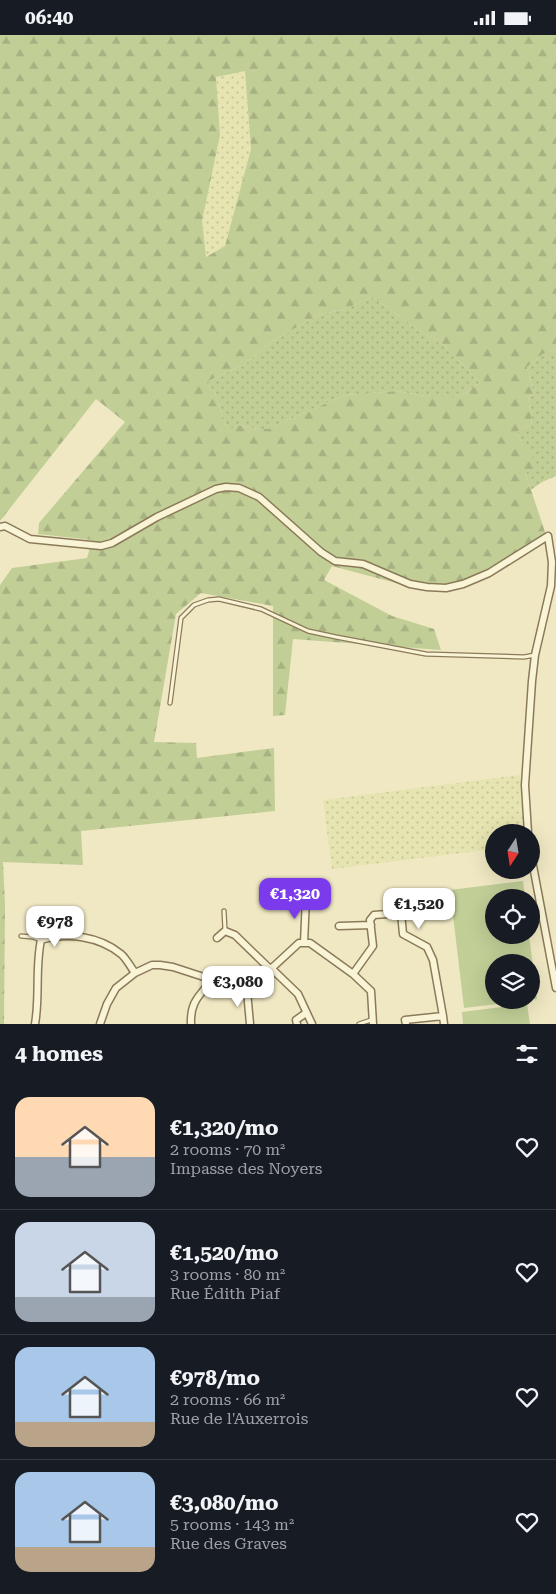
<!DOCTYPE html>
<meta charset="utf-8">
<style>
body{margin:0;font-family:"Roboto Serif",serif;background:#20242c;color:#f1f3f6;height:100vh;display:flex;flex-direction:column;font-size:19px;white-space:nowrap}
*{box-sizing:border-box;margin:0}
p{font-size:16px;color:#9ea1a6}
.icon{flex:none;width:28px;height:28px;fill:none;stroke:currentColor;stroke-width:2;stroke-linecap:round;stroke-linejoin:round}
.map{position:relative;height:989px;overflow:hidden}
.sheet{display:flex;flex-direction:column;background:#171b24;flex:1}
.sheet>*{flex:none}
.needle{width:32px;rotate:192deg}
.tools{position:absolute;left:485px;top:789px;display:grid;gap:10px}
.tools a{display:grid;place-items:center;width:55px;height:55px;border-radius:50%;background:#171b24;box-shadow:0 5px 20px #0002;font-size:25px}
.price{position:absolute;translate:-50% -42px;padding:0 11px;border-radius:10px;background:#fff;color:#222;font-size:16px;line-height:32px;filter:drop-shadow(0 1px 2px #0008)}
.price::after{content:'';position:absolute;left:50%;top:30px;width:15px;height:11px;margin-left:-8px;background:inherit;clip-path:polygon(0 0,100% 0,50% 100%)}
.price.selected{background:#7c3aed;color:#fff}
ul{padding:0;list-style:none}
li{display:flex;align-items:center;gap:15px;height:125px;padding:0 15px}
li+li{border-top:1px solid #363941}
li span{display:grid;place-items:center;flex:none;width:140px;height:100px;border-radius:15px;color:#555}
li>.icon{margin-inline-start:auto}
span .icon{width:60px;height:60px;fill:#fffc;stroke-width:1}
li b{font-size:21px}
h2{display:flex;justify-content:space-between;align-items:center;height:60px;padding:0 15px;font-size:21px}
.status{display:flex;justify-content:space-between;align-items:center;height:35px;padding:0 25px;background:#171b24;direction:ltr}
.status svg{height:14px;fill:currentColor}
.map>svg:first-child{display:block}
.farmland{fill:url(#farmland-dots)}
.grass{fill:url(#grass-dots)}
.forest{fill:url(#forest-firs);fill-rule:evenodd}
.garden{fill:#c1ce96}
.lines{fill:none;stroke-linecap:round;stroke-linejoin:round}
.service-casing{stroke:#8b7a59;stroke-width:5.5}
.minor-casing{stroke:#8b7a59;stroke-width:9}
.service{stroke:#faf4d7;stroke-width:3}
.minor{stroke:#faf4d7;stroke-width:6}
</style>
<div class="status"><b>06:40</b><svg viewBox="0 0 49 12"><path d="M0 12V9h3v3zM5 12V6h3v6zM10 12V3h3v9zM15 12V0h3v12zM26 1h20v11H26zM47 4h2v5h-2z"/></svg></div>
<div class="map">
<svg width="556" height="989" viewBox="0 0 556 989">
<defs>
<pattern id="farmland-dots" width="8" height="8" patternUnits="userSpaceOnUse" patternTransform="scale(1.25)"><rect width="8" height="8" fill="#e6e4b0"/><path d="M2 2h.1M6 6h.1" fill="none" stroke="#c6c497" stroke-width="1.8" stroke-linecap="round"/></pattern>
<pattern id="grass-dots" width="8" height="8" patternUnits="userSpaceOnUse" patternTransform="scale(1.25)"><rect width="8" height="8" fill="#c1ce96"/><path d="M2 2h.1M6 6h.1" fill="none" stroke="#a7b181" stroke-width="1.8" stroke-linecap="round"/></pattern>
<pattern id="forest-firs" width="22" height="20" patternUnits="userSpaceOnUse" patternTransform="scale(1.25)"><rect width="22" height="20" fill="#c1ce96"/><path d="M5 1l3.5 6h-7zM16 11l3.5 6h-7z" fill="#a7b181"/></pattern>
</defs>
<rect width="100%" height="100%" fill="#f0e8c3"/>
<!-- farmland -->
<path class="farmland" d="M245 36 251 114 225 211 205 222 202 186 220 100 216 42Z
M520 740 524 797 494 798V814L332 834 323 765Z"/>
<!-- grass -->
<path class="grass" d="M373 262 414 292 445 311 480 348 459 362H431L397 356 345 360 268 394H258L238 390 230 395 226 390 215 358 206 347 245 329 271 307 318 280 342 275Z
M556 315V441L542 447 531 455 526 440 531 414H524L517 397 532 388 528 361 534 360 527 332 543 319Z"/>
<!-- forest -->
<path class="forest" d="M0 0H556V315L543 319 527 332 534 360 528 361 532 388 517 397 524 414H532L534 436 527 437 526 440 546 500 470 544 422 555 332 531 324 545 392 581 434 594 441 615 293 604 285 680 273 681V571L201 558 176 579 154 707 196 708 197 723 274 713 275 776 81 796 83 830 3 827 5 869 4 989H0V550L12 533 87 523 92 505 38 499 39 488 125 387 96 364 0 486ZM245 36 251 114 225 211 206 222 202 186 220 100 216 42ZM373 262 414 292 445 311 480 348 459 362H431L397 356 345 360 268 394H258L238 390 230 394 226 390 215 358 206 347 245 329 271 307 318 280 342 275Z"/>
<!-- garden -->
<path class="garden" d="M523 846 525 862H494V900H529L537 964 531 965V928H494V965H531L464 973 450 855Z
M527 969 530 989H463L462 977Z"/>
<g class="lines">
<defs>
<path id="service" d="M170 668 181 583 194 570 208 565 219 564 261 574 308 596 336 602 426 619 524 622 535 620
M224 876 225 895
M21 901 33 902 41 905
M359 989 371 985"/>
<path id="minor" d="M0 492 5 491 30 504 101 511 112 508 157 482 216 454 226 452 239 453 259 462 321 517 335 526 363 529 410 549 427 552 446 553 463 549 489 538 548 501 552 527 551 551 535 620 532 646 525 750 528 798
M531 820 556 953
M339 891 371 890
M217 903 225 896 235 900 270 934
M304 908 306 863
M271 933 298 959 312 989
M353 939 373 911 370 885 374 880 401 878 403 899 427 912 433 925 443 981 405 985 406 989
M247 956 299 908H310L353 939 371 956 373 989
M247 956 250 989
M443 981 444 989
M35 989C40 961 35 933 41 905 67 897 99 901 121 919 126 923 130 931 135 938
M100 989 107 969 116 953 135 938 152 930H160L173 932 247 956
M191 989C190 967 199 961 212 945
M297 989 296 985 306 978"/>
</defs>
<!-- service casing -->
<use href="#service" class="service-casing"/>
<!-- minor casing -->
<use href="#minor" class="minor-casing"/>
<!-- service -->
<use href="#service" class="service"/>
<!-- minor -->
<use href="#minor" class="minor"/>
</g>
</svg>
<div class="tools">
<a><svg class="needle" viewBox="-14 -14 28 28"><path d="M0-13l5 13h-10z" fill="#e53935"/><path d="M0 13l5-13h-10z" fill="#9ea1a6"/></svg></a>
<a><svg class="icon" aria-label="locate" viewBox="0 0 24 24"><circle cx="12" cy="12" r="6"/><path d="M12 2v4M12 18v4M2 12h4M18 12h4"/></svg></a>
<a><svg class="icon" aria-label="layers" viewBox="0 0 24 24"><path d="M12 4l9 5-9 5-9-5zM3 14l9 5 9-5"/></svg></a>
</div>
<b class="price selected" style="left:295px;top:885px">€1,320</b>
<b class="price" style="left:419px;top:895px">€1,520</b>
<b class="price" style="left:55px;top:913px">€978</b>
<b class="price" style="left:238px;top:973px">€3,080</b>
</div>
<section class="sheet">
<h2>4 homes<svg class="icon" aria-label="filters" viewBox="0 0 24 24"><path d="M4 7h16M4 17h16"/><circle cx="9" cy="7" r="2"/><circle cx="15" cy="17" r="2"/></svg></h2>
<ul>
<li><span style="background:linear-gradient(#ffd9b3 60%,#9aa5b1 0)"><svg class="icon" aria-label="home" viewBox="0 0 24 24"><path d="M3 11l9-7 9 7M6 9v11h12V9"/></svg></span><div><b>€1,320/mo</b><p>2 rooms · 70 m²</p><p>Impasse des Noyers</p></div><svg class="icon" aria-label="heart" viewBox="0 0 24 24"><path d="M12 20l-8-8c-3-5 5-10 8-4 3-6 11-1 8 4z"/></svg></li>
<li><span style="background:linear-gradient(#c9d6e8 75%,#9aa5b1 0)"><svg class="icon" aria-label="home" viewBox="0 0 24 24"><path d="M3 11l9-7 9 7M6 9v11h12V9"/></svg></span><div><b>€1,520/mo</b><p>3 rooms · 80 m²</p><p>Rue Édith Piaf</p></div><svg class="icon" aria-label="heart" viewBox="0 0 24 24"><path d="M12 20l-8-8c-3-5 5-10 8-4 3-6 11-1 8 4z"/></svg></li>
<li><span style="background:linear-gradient(#a9c7e8 75%,#b9a48a 0)"><svg class="icon" aria-label="home" viewBox="0 0 24 24"><path d="M3 11l9-7 9 7M6 9v11h12V9"/></svg></span><div><b>€978/mo</b><p>2 rooms · 66 m²</p><p>Rue de l'Auxerrois</p></div><svg class="icon" aria-label="heart" viewBox="0 0 24 24"><path d="M12 20l-8-8c-3-5 5-10 8-4 3-6 11-1 8 4z"/></svg></li>
<li><span style="background:linear-gradient(#a9c7e8 75%,#b9a48a 0)"><svg class="icon" aria-label="home" viewBox="0 0 24 24"><path d="M3 11l9-7 9 7M6 9v11h12V9"/></svg></span><div><b>€3,080/mo</b><p>5 rooms · 143 m²</p><p>Rue des Graves</p></div><svg class="icon" aria-label="heart" viewBox="0 0 24 24"><path d="M12 20l-8-8c-3-5 5-10 8-4 3-6 11-1 8 4z"/></svg></li>
</ul>
</section>
